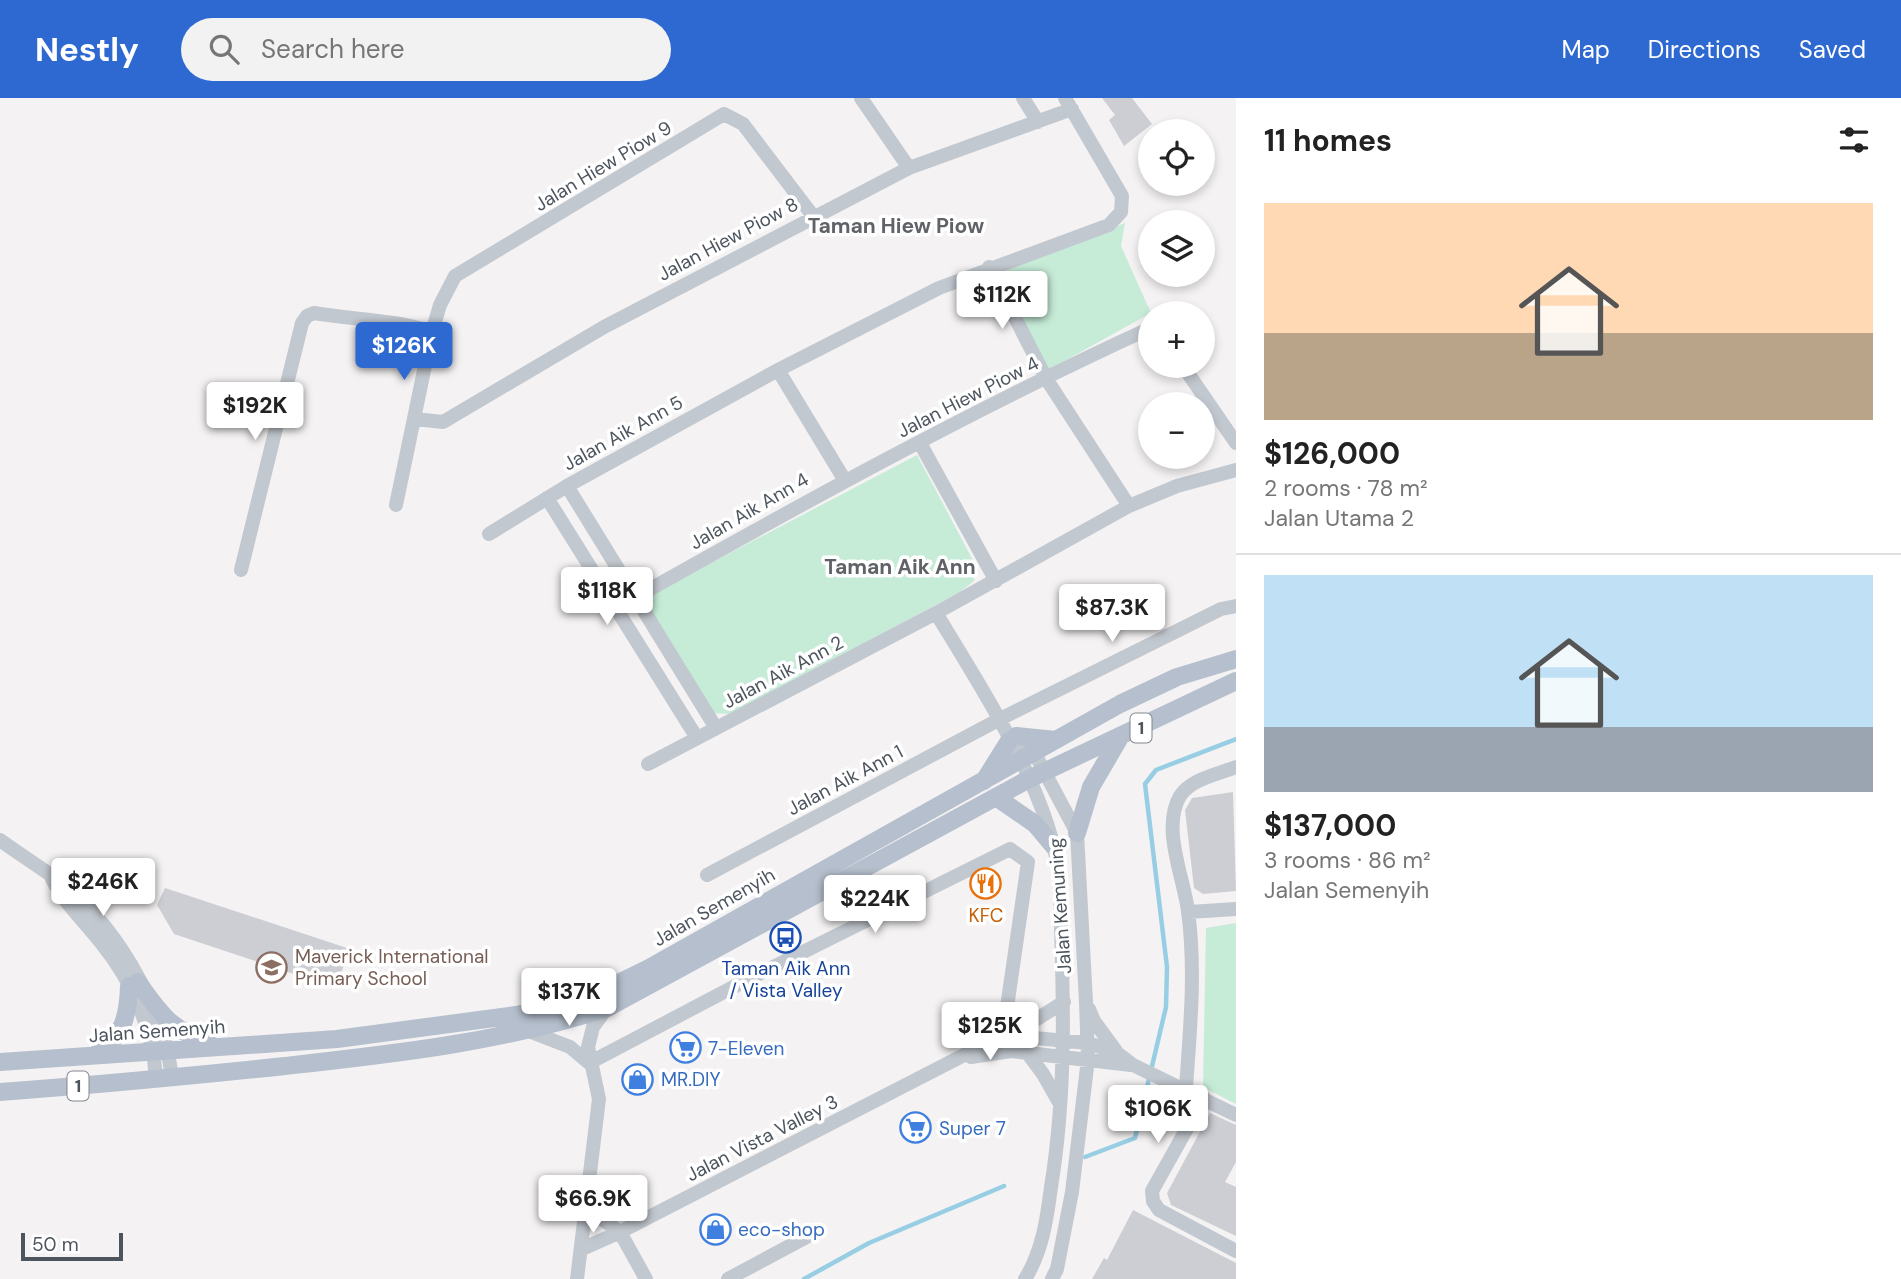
<!DOCTYPE html>
<meta charset="utf-8">
<style>
body{margin:0;font-family:"DM Sans",sans-serif;background:#f2f2f2;color:#222;height:100vh;display:flex;flex-direction:column;font-size:26px;white-space:nowrap}
*{box-sizing:border-box;margin:0}
p{font-size:23px;color:#767676}
.icon{flex:none;width:38px;height:38px;fill:none;stroke:currentColor;stroke-width:2;stroke-linecap:round;stroke-linejoin:round}
.map{position:relative;flex:1;overflow:hidden}
.details{display:flex;flex-direction:column;background:#fff;width:665px}
.details>*{flex:none}
.buttons{position:absolute;left:1138px;top:21px;display:grid;gap:14px}
.buttons a{display:grid;place-items:center;width:77px;height:77px;border-radius:50%;background:#fff;box-shadow:0 4px 10px #0003;font-size:35px}
.scale{position:absolute;left:21px;bottom:18px;width:102px;box-sizing:border-box;padding-left:7px;border:4px solid #4c545d;border-top:0;font-size:19px;line-height:24px;white-space:nowrap;color:#4c545d;-webkit-text-stroke:5px #fff;paint-order:stroke}
.price{position:absolute;translate:-50% -60px;padding:0 16px;border-radius:7px;background:#fff;color:#222;font-size:23px;line-height:46px;filter:drop-shadow(0 2px 4px #0008)}
.price::after{content:'';position:absolute;left:50%;top:42px;width:21px;height:16px;margin-left:-10px;background:inherit;clip-path:polygon(0 0,100% 0,50% 100%)}
.price.on{background:#2e69d2;color:#fff}
ul{padding:0;list-style:none}
li{display:grid;align-content:center;gap:14px;height:371px;padding:0 28px}
li+li{border-top:2px solid #e0e0e0}
li span{display:grid;place-items:center;height:217px;border-radius:0px;color:#555}
li>.icon{margin-inline-start:auto}
span .icon{width:126px;height:126px;fill:#fffc;stroke-width:1}
li b{font-size:30px}
h2{display:flex;justify-content:space-between;align-items:center;height:84px;padding:0 28px;font-size:30px}
header{display:flex;align-items:center;gap:42px;box-sizing:border-box;height:98px;padding:0 35px;background:#2e69d2;color:#fff}
header strong{font-size:33px}
nav{display:flex;gap:38px;margin-inline-start:auto;font-size:24px}
.search{width:490px;height:63px;background:#f2f2f2;display:flex;align-items:center;gap:18px;box-sizing:border-box;padding:0 24px;border-radius:38px;color:#767676;font-size:26px}
main{display:flex;flex:1;min-height:0}
.map>svg:first-child{display:block}
.green{fill:#c6ecd8}
.lines{fill:none;stroke-linecap:round;stroke-linejoin:round}
.stream{stroke:#98cee4;stroke-width:4.5}
.building{fill:#cdced4}
.minor{stroke:#c2c8cf;stroke-width:14}
.major{stroke:#b5bfcd;stroke-width:18}
.labels{text-anchor:middle;dominant-baseline:central;stroke-width:7;stroke-linejoin:round;paint-order:stroke}
.shield{fill:#fff;stroke:#82878e;stroke-width:2}
.shield-label{font-size:18px;font-weight:bold;fill:#4c545d}
.street-label{font-size:19px;fill:#4c545d;stroke:#fff}
.food-label{font-size:19px;fill:#c56008;stroke:#fff}
.education-label{font-size:19px;fill:#785e54;stroke:#fff;text-anchor:start}
.transit-label{font-size:19px;fill:#164399;stroke:#fff}
.shop-label{font-size:19px;fill:#366cbe;stroke:#fff;text-anchor:start}
.neighbourhood-label{font-size:21px;font-weight:bold;fill:#5f6266;stroke:#fff}
</style>
<header>
<strong>Nestly</strong>
<div class="search"><svg class="icon" aria-label="search" viewBox="0 0 24 24"><circle cx="10" cy="10" r="6"/><path d="M15 15l6 6"/></svg>Search here</div>
<nav><a>Map</a><a>Directions</a><a>Saved</a></nav>
</header>
<main>
<div class="map">
<svg width="1236" height="1181" viewBox="0 0 1236 1181">
<rect width="100%" height="100%" fill="#f4f2f2"/>
<!-- green -->
<path class="green" d="M1125 125 1121 148 1151 215 1048 272 998 176Z
M917 357 975 466 974 483 960 494 731 616 711 615 642 501Z
M1236 825V1006L1203 989 1206 830Z"/>
<g class="lines">
<!-- stream -->
<path class="stream" d="M1085 1059 1135 1040 1166 909 1167 869 1145 686 1156 672 1236 641
M804 1181 869 1145 1004 1088"/>
</g>
<!-- building -->
<path class="building" d="M1102 0H1132L1152 26 1124 48 1109 22 1115 17Z
M1233 694 1236 793 1203 796 1194 790 1185 712 1192 700Z
M165 790 350 851 341 875 294 876 174 836 157 807Z
M1210 1015 1236 1027V1064L1225 1084 1236 1089V1138L1171 1107 1167 1095Z
M1133 1112 1236 1165V1181H1092L1104 1160 1107 1162Z"/>
<g class="lines">
<!-- minor -->
<path class="minor" d="M861 0 909 70
M1023 0 1038 24
M989 169 1047 282 1129 408
M1183 268 1236 345
M778 272 844 381
M415 321 443 324 604 229 909 70 1072 11
M920 345 996 483
M567 388 716 630
M547 400 697 640
M396 407 432 234 440 207 455 178 724 16 743 26 813 118
M489 436 567 388 778 272 939 190 1109 127 1121 114 1122 98 1065 0
M241 472 302 225 307 218 314 215C356 222 391 221 432 234
M636 499C803 405 972 312 1146 232L1150 234
M936 515C981 589 1047 689 1059 775 1063 881 1068 985 1051 1089 1047 1121 1042 1154 1025 1181
M1028 649 1035 656 1077 735 1086 904 1088 961 1072 1094 1057 1171 1052 1181
M648 666 936 515 1129 408 1177 388 1236 372
M0 742C23 759 49 774 70 792 122 837 164 913 172 980
M707 777 1000 621 1221 511 1236 508
M52 781C65 806 85 824 102 846 133 884 153 932 156 981
M1189 814 1236 811
M1089 911 1094 923 1116 953
M526 932 570 949 589 965
M1013 936 1064 904
M1026 953 1043 976 1060 1006
M971 959 1011 953 1131 967
M589 965 741 885 1010 751 1028 764 1003 937
M1186 990C1190 932 1196 872 1188 813 1184 780 1161 730 1180 698 1191 681 1218 676 1236 669
M1204 1000 1152 1093 1153 1103 1159 1112 1236 1153
M586 1110 620 1134 646 1181
M582 1151 620 1134 1003 937 1088 945 1116 954 1133 967 1236 1017
M577 1181 599 1001 588 949 593 929 607 910
M728 1181 812 1136"/>
<!-- major -->
<path class="major" d="M1016 638 1056 642
M984 683 1009 643
M996 699 1035 726 1056 751
M1077 735 1091 689 1119 641
M138 884C162 919 173 932 213 948
M95 957C123 939 128 920 129 888
M0 964 337 941 516 917 558 909 600 894 649 870 1120 606 1177 579 1236 561
M0 994C95 987 190 978 285 968 393 956 503 944 607 910L1029 681 1236 583"/>
</g>
<!-- icons -->
<defs>
<symbol id="restaurant-ring" viewBox="-11 -11 22 22"><circle r="9.5" fill="#fff" stroke="#e8710a" stroke-width="1.5"/><path d="M-5-6h1v4h1v-4h1v4h1v-4h1v5L-1.5 .5V6h-2V.5L-5-1ZM5-6V6H3V1.5H1.5Q1.5-4 5-6Z" fill="#e8710a"/></symbol>
<symbol id="bus-ring" viewBox="-11 -11 22 22"><circle r="9.5" fill="#fff" stroke="#1a4fb4" stroke-width="1.5"/><path d="M-5-6H5V4H4V6H2V4H-2V6H-4V4H-5ZM-3.5-4V0h7V-4ZM-3.5 1.2v1.5H-2V1.2ZM2 1.2v1.5H3.5V1.2Z" fill="#1a4fb4"/></symbol>
<symbol id="school-ring" viewBox="-11 -11 22 22"><circle r="9.5" fill="#fff" stroke="#8d6e63" stroke-width="1.5"/><path d="M0-5L7-2L0 1L-7-2ZM-4 1L0 2.5L4 1V4Q0 6-4 4Z" fill="#8d6e63"/></symbol>
<symbol id="supermarket-ring" viewBox="-11 -11 22 22"><circle r="9.5" fill="#fff" stroke="#3f7fe0" stroke-width="1.5"/><path d="M-6-5.5h2.5l.6 2H6L4.5 2H-2.5L-4.4-4H-6ZM-1.5 3.2a1.3 1.3 0 1 0 .1 0ZM3 3.2a1.3 1.3 0 1 0 .1 0Z" fill="#3f7fe0"/></symbol>
<symbol id="shop-ring" viewBox="-11 -11 22 22"><circle r="9.5" fill="#fff" stroke="#3f7fe0" stroke-width="1.5"/><path d="M-5-2.5h2.3a2.7 3.5 0 0 1 5.4 0H5L5.5 6h-11ZM-1.5-2.5h3a1.5 2.3 0 0 0-3 0Z" fill="#3f7fe0"/></symbol>
</defs>
<g fill-rule="evenodd">
<use href="#restaurant-ring" x="968" y="768" width="35" height="35"/>
<use href="#bus-ring" x="768" y="822" width="35" height="35"/>
<use href="#school-ring" x="254" y="852" width="35" height="35"/>
<use href="#supermarket-ring" x="668" y="932" width="35" height="35"/>
<use href="#shop-ring" x="620" y="964" width="35" height="35"/>
<use href="#supermarket-ring" x="898" y="1012" width="35" height="35"/>
<use href="#shop-ring" x="698" y="1114" width="35" height="35"/>
</g>
<g class="labels">
<!-- shield labels -->
<g class="shield">
<rect x="1130.5" y="615.5" width="21" height="29" rx="5"/>
<rect x="67.5" y="973.5" width="21" height="29" rx="5"/>
</g>
<g class="shield-label">
<text x="1141" y="630">1</text>
<text x="78" y="988">1</text>
</g>
<!-- street labels -->
<g class="street-label">
<text transform="translate(603 68) rotate(-31)">Jalan Hiew Piow 9</text>
<text transform="translate(728 141) rotate(-28)">Jalan Hiew Piow 8</text>
<text transform="translate(968 299) rotate(-27)">Jalan Hiew Piow 4</text>
<text transform="translate(623 335) rotate(-29)">Jalan Aik Ann 5</text>
<text transform="translate(749 413) rotate(-30)">Jalan Aik Ann 4</text>
<text transform="translate(783 574) rotate(-28)">Jalan Aik Ann 2</text>
<text transform="translate(845 682) rotate(-28)">Jalan Aik Ann 1</text>
<text transform="translate(1060 808) rotate(-94)">Jalan Kemuning</text>
<text transform="translate(714 809) rotate(-30)">Jalan Semenyih</text>
<text transform="translate(157 933) rotate(-4)">Jalan Semenyih</text>
<text transform="translate(762 1040) rotate(-27)">Jalan Vista Valley 3</text>
</g>
<!-- food labels -->
<g class="food-label">
<text x="986" y="817">KFC</text>
</g>
<!-- education labels -->
<g class="education-label">
<text x="295" y="858">Maverick International<tspan x="295" dy="22">Primary School</tspan></text>
</g>
<!-- transit labels -->
<g class="transit-label">
<text x="786" y="870">Taman Aik Ann<tspan x="786" dy="22">/ Vista Valley</tspan></text>
</g>
<!-- shop labels -->
<g class="shop-label">
<text x="708" y="950">7-Eleven</text>
<text x="661" y="981">MR.DIY</text>
<text x="939" y="1030">Super 7</text>
<text x="738" y="1131">eco-shop</text>
</g>
<!-- neighbourhood labels -->
<g class="neighbourhood-label">
<text x="896" y="128">Taman Hiew Piow</text>
<text x="900" y="469">Taman Aik Ann</text>
</g>
</g>
</svg>
<div class="buttons">
<a><svg class="icon" aria-label="locate" viewBox="0 0 24 24"><circle cx="12" cy="12" r="6"/><path d="M12 2v4M12 18v4M2 12h4M18 12h4"/></svg></a>
<a><svg class="icon" aria-label="layers" viewBox="0 0 24 24"><path d="M12 4l9 5-9 5-9-5zM3 14l9 5 9-5"/></svg></a>
<a>+</a>
<a>−</a>
</div>
<div class="scale">50 m</div>
<b class="price" style="left:1002px;top:233px">$112K</b>
<b class="price on" style="left:404px;top:284px">$126K</b>
<b class="price" style="left:255px;top:344px">$192K</b>
<b class="price" style="left:607px;top:529px">$118K</b>
<b class="price" style="left:1112px;top:546px">$87.3K</b>
<b class="price" style="left:103px;top:820px">$246K</b>
<b class="price" style="left:875px;top:837px">$224K</b>
<b class="price" style="left:569px;top:930px">$137K</b>
<b class="price" style="left:990px;top:964px">$125K</b>
<b class="price" style="left:1158px;top:1047px">$106K</b>
<b class="price" style="left:593px;top:1137px">$66.9K</b>
</div>
<section class="details">
<h2>11 homes<svg class="icon" aria-label="filters" viewBox="0 0 24 24"><path d="M4 7h16M4 17h16"/><circle cx="9" cy="7" r="2"/><circle cx="15" cy="17" r="2"/></svg></h2>
<ul>
<li><span style="background:linear-gradient(#ffd9b3 60%,#b9a48a 0)"><svg class="icon" aria-label="home" viewBox="0 0 24 24"><path d="M3 11l9-7 9 7M6 9v11h12V9"/></svg></span><div><b>$126,000</b><p>2 rooms · 78 m²</p><p>Jalan Utama 2</p></div></li>
<li><span style="background:linear-gradient(#bfe0f5 70%,#9aa5b1 0)"><svg class="icon" aria-label="home" viewBox="0 0 24 24"><path d="M3 11l9-7 9 7M6 9v11h12V9"/></svg></span><div><b>$137,000</b><p>3 rooms · 86 m²</p><p>Jalan Semenyih</p></div></li>
</ul>
</section>
</main>
